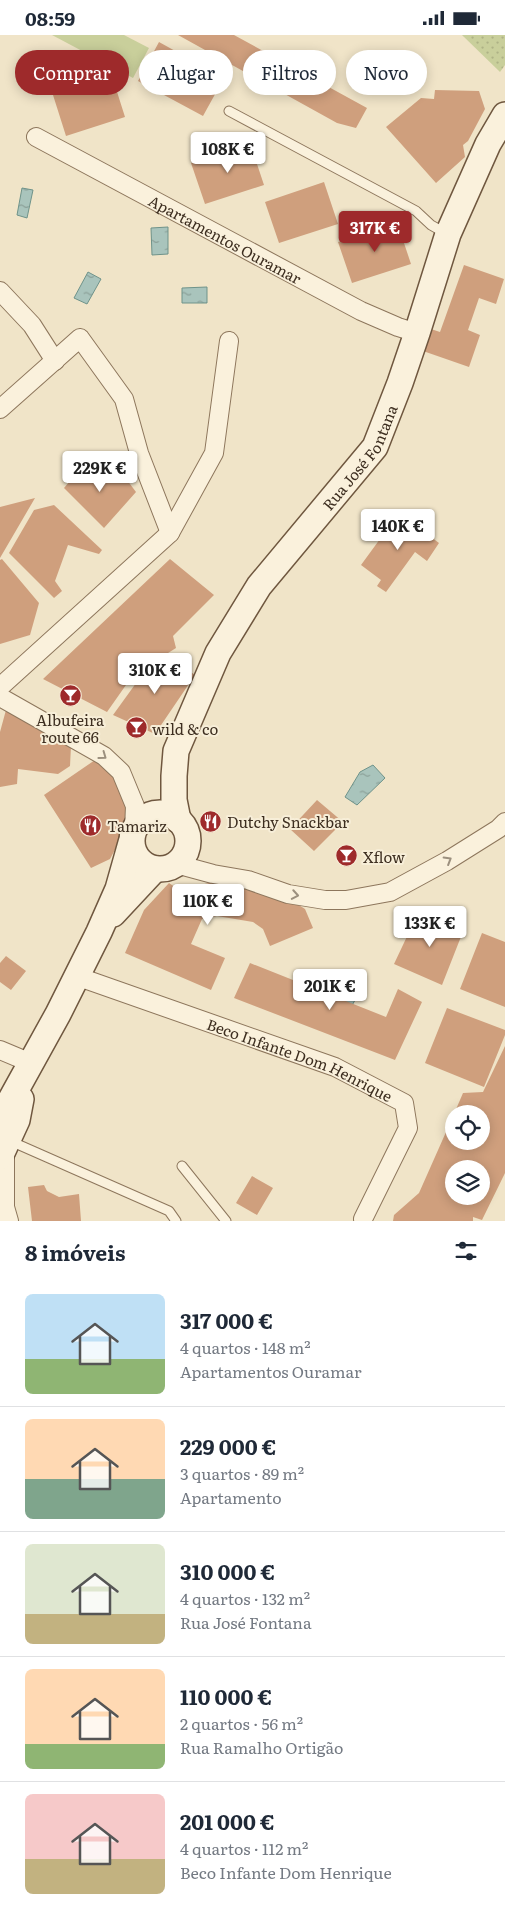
<!DOCTYPE html>
<html lang="pt">
<meta charset="utf-8">
<style>
body{margin:0;font-family:Literata,serif;background:#f2f2f3;color:#1f2937;height:100vh;display:flex;flex-direction:column;font-size:19px;white-space:nowrap}
*{box-sizing:border-box;margin:0}
p{font-size:16px;color:#747a83}
.icon{flex:none;width:28px;height:28px;fill:none;stroke:currentColor;stroke-width:2;stroke-linecap:round;stroke-linejoin:round}
.map{position:relative;height:1186px;overflow:hidden}
.panel{display:flex;flex-direction:column;background:#fff;flex:1}
.panel>*{flex:none}
.hud{position:absolute;left:15px;top:15px;width:475px;height:45px;display:flex;gap:10px}
.tools{position:absolute;left:445px;top:1070px;display:grid;gap:10px}
.tools a{display:grid;place-items:center;width:45px;height:45px;border-radius:50%;background:#fff;box-shadow:0 2px 12px #0003;font-size:25px}
.price{position:absolute;translate:-50% -42px;padding:0 11px;border-radius:5px;background:#fff;color:#222;font-size:16px;line-height:32px;filter:drop-shadow(0 1px 2px #0008)}
.price::after{content:'';position:absolute;left:50%;top:30px;width:15px;height:11px;margin-left:-8px;background:inherit;clip-path:polygon(0 0,100% 0,50% 100%)}
.price.active{background:#9e2a2b;color:#fff}
ul{padding:0;list-style:none}
li{display:flex;align-items:center;gap:15px;height:125px;padding:0 25px}
li+li{border-top:1px solid #e0e1e3}
li span{display:grid;place-items:center;flex:none;width:140px;height:100px;border-radius:8px;color:#555}
li>.icon{margin-inline-start:auto}
span .icon{width:60px;height:60px;fill:#fffc;stroke-width:1}
li b{font-size:21px}
h2{display:flex;justify-content:space-between;align-items:center;height:60px;padding:0 25px;font-size:21px}
.chip{padding:0 18px;border-radius:22px;background:#fff;box-shadow:0 2px 12px #0003;font-size:18px;line-height:45px}
.chip.active{background:#9e2a2b;color:#fff}
.status{display:flex;justify-content:space-between;align-items:center;height:35px;padding:0 25px;background:#fff;direction:ltr}
.status svg{height:14px;fill:currentColor}
.map>svg:first-child{display:block}
.grass{fill:url(#grass-dots)}
.park{fill:#c9cf9b}
.water{fill:url(#water-ripples);stroke:#6f938a}
.building{fill:#cf9f7d;fill-rule:evenodd}
.lines{fill:none;stroke-linecap:round;stroke-linejoin:round}
.lane-casing{stroke:#8d765c;stroke-width:11}
.street-casing{stroke:#8d765c;stroke-width:20}
.secondary-casing{stroke:#6f573f;stroke-width:28}
.lane{stroke:#faf1dc;stroke-width:9}
.street{stroke:#faf1dc;stroke-width:18}
.secondary{stroke:#faf1dc;stroke-width:25}
.oneway{stroke:#9c907e}
.labels{text-anchor:middle;dominant-baseline:central;stroke-width:4;stroke-linejoin:round;paint-order:stroke}
.street-label{font-size:15px;fill:#3d2e20;stroke:#f7eed8}
.poi-label{font-size:15px;fill:#3d2e20;stroke:#f7eed8;text-anchor:start}
</style>
<div class="status"><b>08:59</b><svg viewBox="0 0 49 12"><path d="M0 12V9h3v3zM5 12V6h3v6zM10 12V3h3v9zM15 12V0h3v12zM26 1h20v11H26zM47 4h2v5h-2z"/></svg></div>
<div class="map">
<svg width="505" height="1186" viewBox="0 0 505 1186">
<defs>
<pattern id="grass-dots" width="8" height="8" patternUnits="userSpaceOnUse" patternTransform="scale(1.25)"><rect width="8" height="8" fill="#c9cf9b"/><path d="M2 2h.1M6 6h.1" fill="none" stroke="#aeb285" stroke-width="1.8" stroke-linecap="round"/></pattern>
<pattern id="water-ripples" width="26" height="14" patternUnits="userSpaceOnUse" patternTransform="scale(1.25)"><rect width="26" height="14" fill="#a9c4bc"/><path d="M2 4q2-2 4 0t4 0M15 11q2-2 4 0t4 0" fill="none" stroke="#8ba098"/></pattern>
</defs>
<rect width="100%" height="100%" fill="#f0e4c8"/>
<!-- grass -->
<path class="grass" d="M462 0H505V30L500 37Z"/>
<!-- park -->
<path class="park" d="M52 0H124L149 13 133 43Z"/>
<!-- water -->
<path class="water" d="M22 153 33 155 27 183 17 180Z
M168 192V219L152 220 151 193Z
M88 237 101 244 87 269 74 263Z
M207 252V268H182V253Z
M373 730 385 743 357 770 345 762 360 737Z
M332 944 352 953 355 965 349 976 324 964Z"/>
<!-- building -->
<path class="building" d="M178 0H234L367 73 356 93 337 88Z
M159 7 224 43 203 81 138 46Z
M112 41 125 82 66 101 53 60Z
M435 55 479 56 485 74 468 106 463 110 465 122 436 148 386 92 421 63 434 64Z
M250 108 264 150 205 169 191 128Z
M324 147 338 189 279 208 265 167Z
M397 187 411 229 352 248 338 207Z
M464 230 504 244 496 269 479 263 468 295 480 300 469 332 423 316 431 294 440 297Z
M87 426 117 445 124 441 136 457 104 493 64 453Z
M35 463 0 523V472Z
M54 470 102 515 99 519 68 510 55 546 62 556 54 563 9 518 34 475Z
M399 478 439 508 427 526 415 517 386 557 377 551 381 545 361 530Z
M2 524 39 568 30 600 0 609V525Z
M170 524 214 560 173 601 176 613 133 640 107 677 43 644Z
M169 621 195 640 155 699 113 680 139 644Z
M6 675 71 711 70 731 58 739 18 734 17 749 0 752V697Z
M95 725 110 733 126 762 127 783 119 807 110 824 91 833 44 760Z
M317 765 343 787 314 816 290 794Z
M222 845 291 865 305 874 313 893 270 911 263 894 253 887 217 881 202 884 191 909 225 923 211 955 125 918 144 875 169 848 179 855Z
M419 876 464 894 442 950 394 929Z
M482 898 505 907V972L460 954Z
M6 921 26 936 11 955 0 947V928Z
M250 928 386 982 398 954 422 967 395 1025 234 963Z
M447 973 505 995V1000L484 1052 425 1028Z
M505 1011V1138L482 1185 473 1182V1186H393L394 1180 419 1158 454 1079V1106H481V1079H454L463 1058 483 1057ZM454 1134H481V1161H454Z
M252 1141 273 1153 257 1180 236 1168Z
M44 1150 47 1156 59 1162 79 1159 81 1186H32L28 1152Z"/>
<g class="lines">
<defs>
<path id="lane" d="M229 76 416 176 431 190 447 199
M8 1111 17 1109 169 1176 176 1186
M182 1131 226 1186"/>
<g id="street">
<path id="s1" d="M36 102 361 276 398 292 417 298"/>
<path d="M0 256 32 290 55 326"/>
<path d="M0 374 80 303 124 364 139 418 170 498"/>
<path d="M0 652 170 498 214 418 229 306"/>
<path d="M0 662 104 721 121 737 135 771 134 795"/>
<path d="M176 829 213 839 248 845 288 859 325 865H346L390 857 447 826 498 794 505 787"/>
<path id="s2" d="M76 941 335 1032 404 1068 408 1093 363 1184"/>
<path d="M0 1015 31 1028"/>
<path d="M5 1112V1172L9 1186"/>
</g>
<g id="secondary">
<circle cx="160" cy="806" r="28"/>
<path id="s3" d="M178 785 174 765V741L176 716 218 618 259 551 375 412 400 348 417 298 448 199 488 109 505 80"/>
<path d="M113 879 155 834"/>
<path d="M0 1084 58 979 99 897 118 854 131 808"/>
<path d="M0 1122 17 1085 21 1064"/>
</g>
</defs>
<!-- lane casing -->
<use href="#lane" class="lane-casing"/>
<!-- street casing -->
<use href="#street" class="street-casing"/>
<!-- secondary casing -->
<use href="#secondary" class="secondary-casing"/>
<!-- lane -->
<use href="#lane" class="lane"/>
<!-- street -->
<use href="#street" class="street"/>
<!-- secondary -->
<use href="#secondary" class="secondary"/>
</g>
<!-- one-way arrows -->
<defs><path id="oneway-chevron" d="M-2-3.5L2.5 0L-2 3.5" fill="none" stroke-width="1.6" stroke-linecap="round" stroke-linejoin="round" transform="scale(1.25)"/></defs>
<g class="oneway">
<use href="#oneway-chevron" transform="translate(103 721) rotate(36)"/>
<use href="#oneway-chevron" transform="translate(448 825) rotate(-31)"/>
<use href="#oneway-chevron" transform="translate(295 860) rotate(10)"/>
</g>
<!-- icons -->
<defs>
<symbol id="bar-disc" viewBox="-11 -11 22 22"><circle r="9.5" fill="#9e2a2b" stroke="#f7eed8"/><path d="M-6-5H6L.8 .8V4.5H3.5V6h-7V4.5H-.8V.8Z" fill="#fff"/></symbol>
<symbol id="restaurant-disc" viewBox="-11 -11 22 22"><circle r="9.5" fill="#9e2a2b" stroke="#f7eed8"/><path d="M-5-6h1v4h1v-4h1v4h1v-4h1v5L-1.5 .5V6h-2V.5L-5-1ZM5-6V6H3V1.5H1.5Q1.5-4 5-6Z" fill="#fff"/></symbol>
</defs>
<g fill-rule="evenodd">
<use href="#bar-disc" x="58" y="648" width="25" height="25"/>
<use href="#bar-disc" x="124" y="680" width="25" height="25"/>
<use href="#restaurant-disc" x="198" y="774" width="25" height="25"/>
<use href="#restaurant-disc" x="78" y="778" width="25" height="25"/>
<use href="#bar-disc" x="334" y="808" width="25" height="25"/>
</g>
<g class="labels">
<!-- street labels -->
<g class="street-label">
<text stroke="none"><textPath href="#s1" startOffset="215">Apartamentos Ouramar</textPath></text>
<text stroke="none"><textPath href="#s3" startOffset="419">Rua José Fontana</textPath></text>
<text stroke="none"><textPath href="#s2" startOffset="239">Beco Infante Dom Henrique</textPath></text>
</g>
<!-- poi labels -->
<g class="poi-label">
<text x="70" y="684" text-anchor="middle">Albufeira<tspan x="70" dy="17">route 66</tspan></text>
<text x="152" y="693">wild &amp; co</text>
<text x="227" y="786">Dutchy Snackbar</text>
<text x="107" y="790">Tamariz</text>
<text x="363" y="821">Xflow</text>
</g>
</g>
</svg>
<div class="tools">
<a><svg class="icon" aria-label="locate" viewBox="0 0 24 24"><circle cx="12" cy="12" r="6"/><path d="M12 2v4M12 18v4M2 12h4M18 12h4"/></svg></a>
<a><svg class="icon" aria-label="layers" viewBox="0 0 24 24"><path d="M12 4l9 5-9 5-9-5zM3 14l9 5 9-5"/></svg></a>
</div>
<b class="price" style="left:228px;top:139px">108K €</b>
<b class="price active" style="left:375px;top:218px">317K €</b>
<b class="price" style="left:100px;top:458px">229K €</b>
<b class="price" style="left:398px;top:516px">140K €</b>
<b class="price" style="left:155px;top:660px">310K €</b>
<b class="price" style="left:208px;top:891px">110K €</b>
<b class="price" style="left:430px;top:913px">133K €</b>
<b class="price" style="left:330px;top:976px">201K €</b>
<div class="hud">
<a class="chip active">Comprar</a>
<a class="chip">Alugar</a>
<a class="chip">Filtros</a>
<a class="chip">Novo</a>
</div>
</div>
<section class="panel">
<h2>8 imóveis<svg class="icon" aria-label="filters" viewBox="0 0 24 24"><path d="M4 7h16M4 17h16"/><circle cx="9" cy="7" r="2"/><circle cx="15" cy="17" r="2"/></svg></h2>
<ul>
<li><span style="background:linear-gradient(#bfe0f5 65%,#8fb573 0)"><svg class="icon" aria-label="home" viewBox="0 0 24 24"><path d="M3 11l9-7 9 7M6 9v11h12V9"/></svg></span><div><b>317 000 €</b><p>4 quartos · 148 m²</p><p>Apartamentos Ouramar</p></div></li>
<li><span style="background:linear-gradient(#ffd9b3 60%,#7fa58c 0)"><svg class="icon" aria-label="home" viewBox="0 0 24 24"><path d="M3 11l9-7 9 7M6 9v11h12V9"/></svg></span><div><b>229 000 €</b><p>3 quartos · 89 m²</p><p>Apartamento</p></div></li>
<li><span style="background:linear-gradient(#dfe7d0 70%,#c2b280 0)"><svg class="icon" aria-label="home" viewBox="0 0 24 24"><path d="M3 11l9-7 9 7M6 9v11h12V9"/></svg></span><div><b>310 000 €</b><p>4 quartos · 132 m²</p><p>Rua José Fontana</p></div></li>
<li><span style="background:linear-gradient(#ffd9b3 75%,#8fb573 0)"><svg class="icon" aria-label="home" viewBox="0 0 24 24"><path d="M3 11l9-7 9 7M6 9v11h12V9"/></svg></span><div><b>110 000 €</b><p>2 quartos · 56 m²</p><p>Rua Ramalho Ortigão</p></div></li>
<li><span style="background:linear-gradient(#f6c9c9 65%,#c2b280 0)"><svg class="icon" aria-label="home" viewBox="0 0 24 24"><path d="M3 11l9-7 9 7M6 9v11h12V9"/></svg></span><div><b>201 000 €</b><p>4 quartos · 112 m²</p><p>Beco Infante Dom Henrique</p></div></li>
</ul>
</section>
